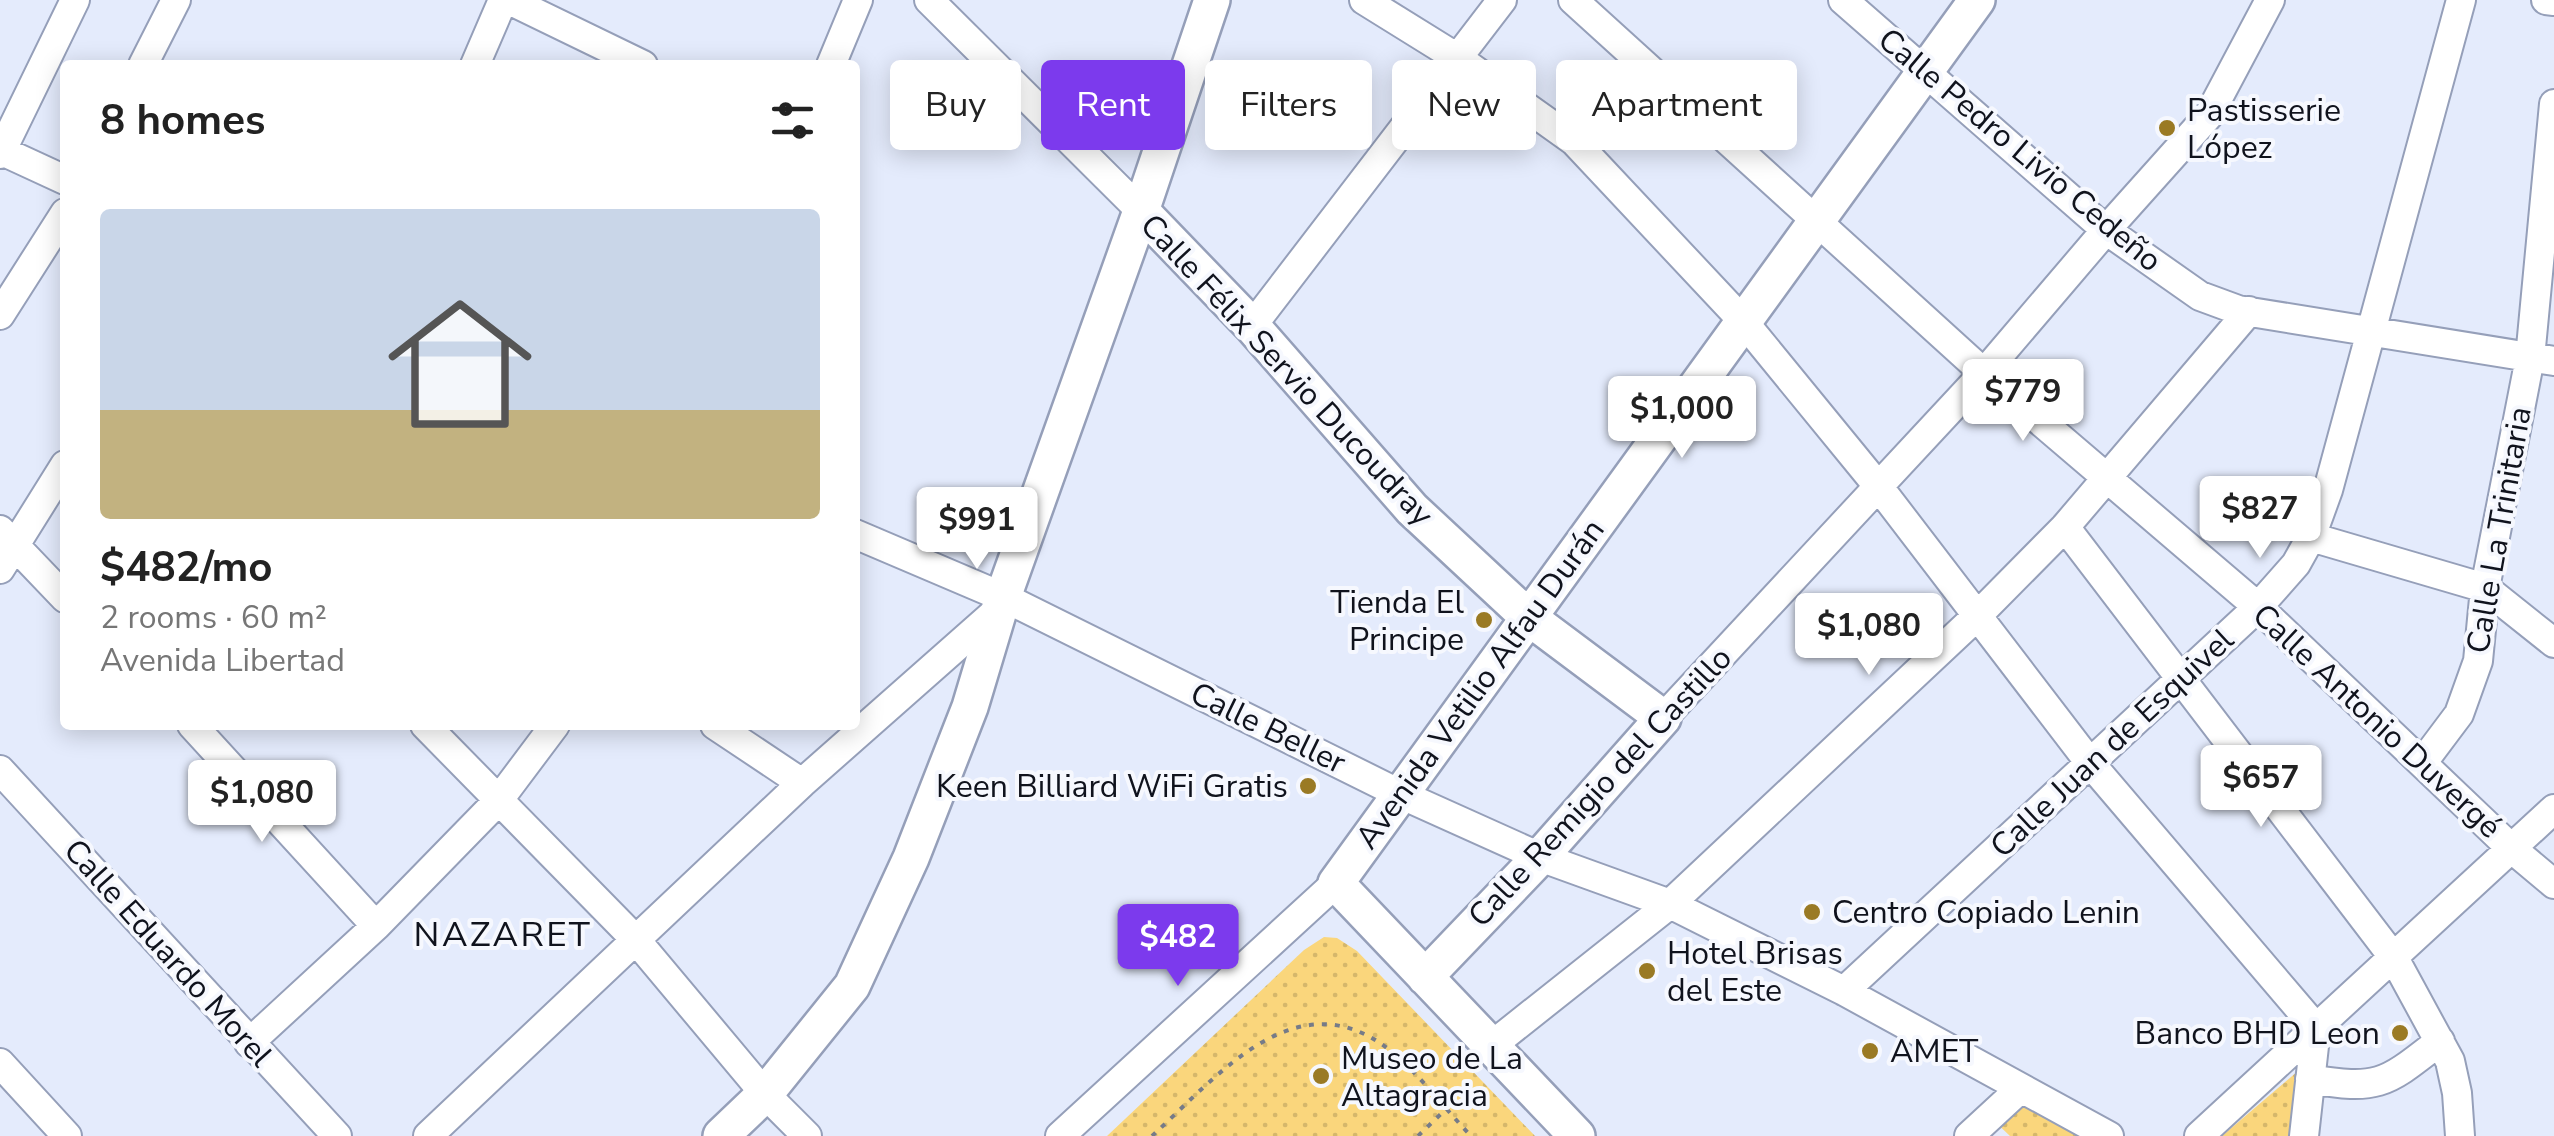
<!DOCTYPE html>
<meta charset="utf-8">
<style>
body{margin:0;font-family:"Nunito Sans",sans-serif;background:#f6f6f6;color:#222;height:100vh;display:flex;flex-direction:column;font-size:38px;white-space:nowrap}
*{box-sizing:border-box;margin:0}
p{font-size:32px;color:#767676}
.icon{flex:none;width:55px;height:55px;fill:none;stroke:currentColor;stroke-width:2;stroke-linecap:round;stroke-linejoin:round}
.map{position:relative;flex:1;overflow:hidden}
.sheet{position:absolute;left:60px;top:60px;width:800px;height:670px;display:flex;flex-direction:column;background:#fff;border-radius:10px;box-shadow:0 5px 25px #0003}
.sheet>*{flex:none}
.banner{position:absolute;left:890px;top:60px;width:950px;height:90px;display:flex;gap:20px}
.price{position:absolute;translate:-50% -85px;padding:0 22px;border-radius:10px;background:#fff;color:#222;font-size:32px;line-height:65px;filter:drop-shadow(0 2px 5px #0008)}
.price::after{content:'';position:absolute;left:50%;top:60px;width:30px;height:22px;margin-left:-15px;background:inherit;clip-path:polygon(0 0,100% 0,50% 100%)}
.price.current{background:#7c3aed;color:#fff}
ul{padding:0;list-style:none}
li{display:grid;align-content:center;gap:20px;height:530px;padding:0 40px}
li span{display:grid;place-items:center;height:310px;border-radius:10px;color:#555}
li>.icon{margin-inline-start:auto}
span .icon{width:180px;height:180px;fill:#fffc;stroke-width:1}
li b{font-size:42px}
h2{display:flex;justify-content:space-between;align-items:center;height:120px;padding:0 40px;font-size:42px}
.pill{padding:0 35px;border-radius:10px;background:#fff;box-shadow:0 5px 25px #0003;font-size:35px;line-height:90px}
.pill.current{background:#7c3aed;color:#fff}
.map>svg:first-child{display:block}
.park{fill:url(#park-dots)}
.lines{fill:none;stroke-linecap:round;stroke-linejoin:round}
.minor-casing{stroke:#959fb9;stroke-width:32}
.major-casing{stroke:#959fb9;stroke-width:40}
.path{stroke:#767b88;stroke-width:4;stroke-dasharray:5 8;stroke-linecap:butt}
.minor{stroke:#fff;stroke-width:28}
.major{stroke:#fff;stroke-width:35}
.poi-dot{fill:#9a7a24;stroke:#f6f8fe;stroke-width:4}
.labels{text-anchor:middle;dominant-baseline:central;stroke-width:8;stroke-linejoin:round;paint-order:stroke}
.poi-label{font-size:32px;fill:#10131d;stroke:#f6f8fe;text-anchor:start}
.street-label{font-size:32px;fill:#10131d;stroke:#f6f8fe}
.neighbourhood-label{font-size:35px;letter-spacing:2.5px;fill:#10131d;stroke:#f6f8fe}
</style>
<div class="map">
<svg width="2554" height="1136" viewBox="0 0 2554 1136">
<defs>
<pattern id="park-dots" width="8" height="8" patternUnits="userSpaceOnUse" patternTransform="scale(2.5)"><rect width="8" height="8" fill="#fad67c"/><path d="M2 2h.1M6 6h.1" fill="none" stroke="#d5b76b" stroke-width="1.8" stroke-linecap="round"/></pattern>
</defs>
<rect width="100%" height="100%" fill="#e4ebfc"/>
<!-- park -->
<path class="park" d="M1324 937 1337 938 1357 951 1535 1136H1107L1304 950Z
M2305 1065 2294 1136H2222Z
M2020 1089 2109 1136H2010L1990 1117Z"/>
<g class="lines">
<defs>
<path id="minor" d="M509 0 643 65
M929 0 1141 211
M1364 0 1459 59 1574 141 1743 321 1878 486 2090 763 2316 1028 2304 1136
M1573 0 1984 373 2258 607 2511 848 2554 884
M1843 0 2106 230 2200 296 2238 310 2554 361
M2546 0 2554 1
M143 65 176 0
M475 65 503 0
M831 65 858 0
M0 150 65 180
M0 154 75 0
M0 315 65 213
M1252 326 1502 0
M2065 527 2394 958 2450 1061 2457 1093 2460 1136
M0 530 65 598
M855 534 1003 597 1400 794 1540 857 1670 904 1844 991 2109 1136
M2311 537 2485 588 2554 643
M0 569 65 465
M1663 718 1984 373 2106 230 2209 115 2270 0
M192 725 376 926
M425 725 636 940 765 1094 807 1136
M715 725 802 783
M2423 762 2459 714 2478 661 2485 588 2530 358 2554 104
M0 770 337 1136
M1844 991 2258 607 2296 564 2311 537 2328 490 2461 0
M249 1043 376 926 498 801 555 725
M1491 1046 1670 904 1977 616 2065 527 2249 311
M0 1063 67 1136
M2310 1079C2380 1091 2386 1083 2440 1041
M428 1136 802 783 999 609
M1060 1136 1336 883
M1969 1136 2020 1089
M2199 1136 2554 809"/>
<path id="major" d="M1141 211 1252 326 1412 509 1528 617 1663 718 1540 857 1425 977
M721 1136 765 1094 852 986 911 858 970 707 1003 597 1141 211 1212 0
M1577 1136 1336 883 1977 0"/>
</defs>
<!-- minor casing -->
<use href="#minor" class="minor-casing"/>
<!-- major casing -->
<use href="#major" class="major-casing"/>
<!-- path -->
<path class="path" d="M1152 1136C1218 1076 1298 975 1392 1052 1421 1076 1445 1109 1471 1136
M1418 1136 1446 1109"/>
<!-- minor -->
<use href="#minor" class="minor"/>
<!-- major -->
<use href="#major" class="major"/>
</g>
<!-- markers -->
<g class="poi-dot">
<circle cx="2167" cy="128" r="10"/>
<circle cx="1484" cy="620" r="10"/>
<circle cx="1308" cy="786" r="10"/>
<circle cx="1812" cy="912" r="10"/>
<circle cx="1647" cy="971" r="10"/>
<circle cx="2400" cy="1033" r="10"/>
<circle cx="1870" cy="1051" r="10"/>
<circle cx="1321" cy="1076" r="10"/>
</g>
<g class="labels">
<!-- poi labels -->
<g class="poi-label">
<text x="2187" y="110">Pastisserie<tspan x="2187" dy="37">López</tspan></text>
<text x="1464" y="602" text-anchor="end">Tienda El<tspan x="1464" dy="37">Principe</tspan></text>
<text x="1288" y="786" text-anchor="end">Keen Billiard WiFi Gratis</text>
<text x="1832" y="912">Centro Copiado Lenin</text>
<text x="1667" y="953">Hotel Brisas<tspan x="1667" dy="37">del Este</tspan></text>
<text x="2380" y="1033" text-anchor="end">Banco BHD Leon</text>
<text x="1890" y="1051">AMET</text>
<text x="1341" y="1058">Museo de La<tspan x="1341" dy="37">Altagracia</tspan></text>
</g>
<!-- street labels -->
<g class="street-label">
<text transform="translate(2020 150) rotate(40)">Calle Pedro Livio Cedeño</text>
<text transform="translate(1287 370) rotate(47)">Calle Félix Servio Ducoudray</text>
<text transform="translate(2499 530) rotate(-80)">Calle La Trinitaria</text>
<text transform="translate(1480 684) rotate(-54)">Avenida Vetilio Alfau Durán</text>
<text transform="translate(2377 721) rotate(43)">Calle Antonio Duvergé</text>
<text transform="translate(1268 728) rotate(26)">Calle Beller</text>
<text transform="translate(2112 743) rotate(-43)">Calle Juan de Esquivel</text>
<text transform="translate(1600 787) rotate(-47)">Calle Remigio del Castillo</text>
<text transform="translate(168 953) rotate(48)">Calle Eduardo Morel</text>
</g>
<!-- neighbourhood labels -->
<g class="neighbourhood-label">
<text x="503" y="934">NAZARET</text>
</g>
</g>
</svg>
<b class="price" style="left:2023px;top:444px">$779</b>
<b class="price" style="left:1682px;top:461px">$1,000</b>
<b class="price" style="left:2260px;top:561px">$827</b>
<b class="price" style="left:977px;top:572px">$991</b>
<b class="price" style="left:1869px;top:678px">$1,080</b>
<b class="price" style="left:2261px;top:830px">$657</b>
<b class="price" style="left:262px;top:845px">$1,080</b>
<b class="price current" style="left:1178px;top:989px">$482</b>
<div class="banner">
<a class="pill">Buy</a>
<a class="pill current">Rent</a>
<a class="pill">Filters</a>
<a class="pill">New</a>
<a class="pill">Apartment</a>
</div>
<section class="sheet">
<h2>8 homes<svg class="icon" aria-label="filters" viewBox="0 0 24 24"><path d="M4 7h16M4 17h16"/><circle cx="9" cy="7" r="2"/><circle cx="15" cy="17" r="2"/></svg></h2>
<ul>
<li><span style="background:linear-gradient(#c9d6e8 65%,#c2b280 0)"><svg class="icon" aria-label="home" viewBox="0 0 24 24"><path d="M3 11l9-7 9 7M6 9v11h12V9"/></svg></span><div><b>$482/mo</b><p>2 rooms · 60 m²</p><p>Avenida Libertad</p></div></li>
</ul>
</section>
</div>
